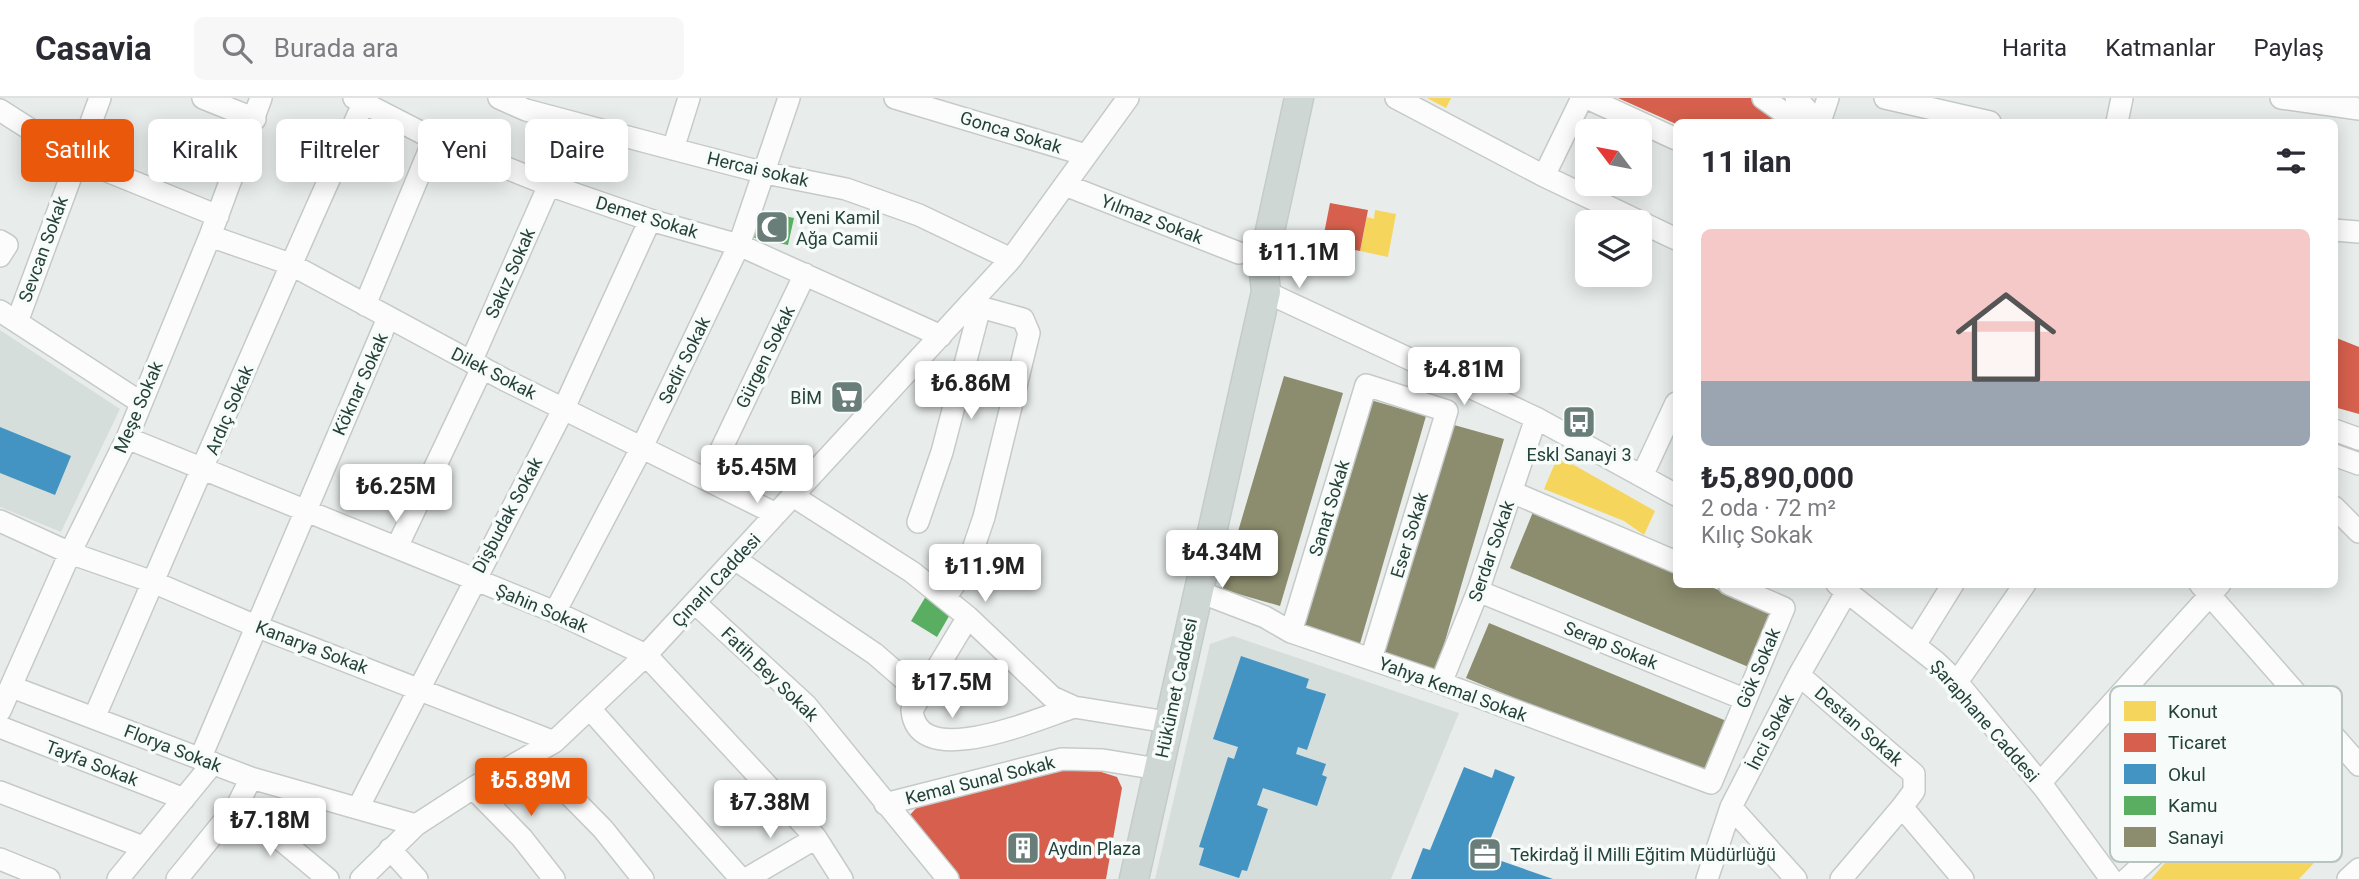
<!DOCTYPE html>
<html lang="tr">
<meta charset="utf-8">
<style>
body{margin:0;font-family:Roboto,sans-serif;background:#f7f7f7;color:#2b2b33;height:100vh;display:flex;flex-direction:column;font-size:26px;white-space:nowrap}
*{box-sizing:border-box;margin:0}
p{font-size:23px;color:#7c7c81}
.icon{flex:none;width:38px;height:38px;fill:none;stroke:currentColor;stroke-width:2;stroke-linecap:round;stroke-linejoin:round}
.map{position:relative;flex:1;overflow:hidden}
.side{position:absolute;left:1673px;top:21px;width:665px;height:469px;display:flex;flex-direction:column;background:#fff;border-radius:10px;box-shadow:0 4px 18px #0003}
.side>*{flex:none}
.top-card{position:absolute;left:21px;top:21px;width:665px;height:63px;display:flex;gap:14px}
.needle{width:46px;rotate:302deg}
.buttons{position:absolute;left:1575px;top:21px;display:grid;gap:14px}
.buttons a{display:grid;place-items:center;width:77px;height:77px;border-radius:10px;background:#fff;box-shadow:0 4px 18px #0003;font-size:35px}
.price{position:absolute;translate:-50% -60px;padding:0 16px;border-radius:7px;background:#fff;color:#222;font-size:23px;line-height:46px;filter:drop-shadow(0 2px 4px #0008)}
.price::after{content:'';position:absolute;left:50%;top:42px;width:21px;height:16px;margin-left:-10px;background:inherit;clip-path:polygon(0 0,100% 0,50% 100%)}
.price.current{background:#ea580c;color:#fff}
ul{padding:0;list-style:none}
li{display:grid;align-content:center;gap:14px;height:371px;padding:0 28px}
li span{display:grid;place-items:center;height:217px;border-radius:10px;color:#555}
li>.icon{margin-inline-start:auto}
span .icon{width:126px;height:126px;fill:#fffc;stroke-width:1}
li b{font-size:30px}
h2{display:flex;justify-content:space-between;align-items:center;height:84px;padding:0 28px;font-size:30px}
.tag{padding:0 24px;border-radius:10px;background:#fff;box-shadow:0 4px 18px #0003;font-size:24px;line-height:63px}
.tag.current{background:#ea580c;color:#fff}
header{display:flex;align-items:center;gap:42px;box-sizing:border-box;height:98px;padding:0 35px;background:#fff;border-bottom:2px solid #e1e1e2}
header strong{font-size:33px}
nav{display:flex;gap:38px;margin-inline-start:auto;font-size:24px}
.search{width:490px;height:63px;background:#f7f7f7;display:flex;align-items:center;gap:18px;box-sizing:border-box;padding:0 24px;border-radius:10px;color:#7c7c81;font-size:26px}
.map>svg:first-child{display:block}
.built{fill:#d6dedb}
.homes{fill:#f6d55c}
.shops{fill:#d6604d}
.schools{fill:#4393c3}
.public{fill:#5aae61}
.industry{fill:#8c8c6e}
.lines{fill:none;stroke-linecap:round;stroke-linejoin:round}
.minor-casing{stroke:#c5cac8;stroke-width:24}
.major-casing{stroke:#c3ccc9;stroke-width:31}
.minor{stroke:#fcfcfc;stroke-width:21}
.major{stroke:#cfd7d5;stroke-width:28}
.labels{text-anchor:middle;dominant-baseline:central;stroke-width:7;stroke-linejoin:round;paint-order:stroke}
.street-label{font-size:18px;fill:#24423a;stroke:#f7fbf9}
.poi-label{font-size:18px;fill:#24423a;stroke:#f7fbf9;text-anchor:start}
.key{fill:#f7fbf9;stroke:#b8c4c0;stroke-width:2}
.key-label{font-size:19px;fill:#24423a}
</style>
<header>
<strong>Casavia</strong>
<div class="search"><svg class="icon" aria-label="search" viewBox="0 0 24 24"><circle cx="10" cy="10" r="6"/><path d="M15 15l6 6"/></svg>Burada ara</div>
<nav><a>Harita</a><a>Katmanlar</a><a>Paylaş</a></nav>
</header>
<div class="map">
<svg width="2359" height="781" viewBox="0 0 2359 781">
<rect width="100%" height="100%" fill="#e8edeb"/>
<!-- built -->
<path class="built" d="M0 232 120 311 61 434 0 409Z
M1233 538 1459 615 1391 781H1155L1210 546Z"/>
<!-- homes -->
<path class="homes" d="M1427 0H1451L1446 10Z
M1375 112 1396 116 1388 159 1360 153 1367 119 1374 121Z
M1558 358 1655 413 1644 437 1624 423 1544 391Z
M2241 678 2325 753 2299 781H2151Z"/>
<!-- shops -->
<path class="shops" d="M1618 0H1753L1784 24 1676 26Z
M1330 105 1368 112 1360 153 1322 146Z
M2334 239 2359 249V316L2334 309Z
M1070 664 1117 679 1122 690 1106 781H960L909 718 928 697Z"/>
<!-- schools -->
<path class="schools" d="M0 329 71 358 55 397 0 375Z
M1241 558 1309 581 1306 590 1326 596 1307 652 1298 649 1296 656 1326 666 1322 677 1327 679 1317 708 1263 690 1257 707 1268 711 1247 773 1242 772 1239 780 1199 767 1204 750 1199 749 1228 659 1234 661 1238 649 1213 641Z
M1464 669 1492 680 1495 671 1515 679 1484 757 1553 781H1411L1423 750 1430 752Z"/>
<!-- public -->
<path class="public" d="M756 112 794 120 788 147 751 139Z
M926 498 952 513 937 539 911 523Z"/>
<!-- industry -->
<path class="industry" d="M1284 278 1343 295 1280 508 1221 491Z
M1367 301 1426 318 1359 549 1300 532Z
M1447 325 1504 341 1436 574 1379 557Z
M1533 414 1676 475V486H1704L1773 515 1751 570 1510 470Z
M1489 525 1729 624 1706 679 1466 580Z"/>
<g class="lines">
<defs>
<path id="minor" d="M203 0 255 21
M354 0 434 41 549 87 650 122 739 147 941 238
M499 0 526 12 673 51 761 74 846 91 919 117 1011 161
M895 0 1086 57
M1396 0 1544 78 1676 141
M1587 0 1676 41
M1763 0 1797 24
M1796 0 1806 11 1811 24
M1885 0 1990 24
M2281 0 2359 11
M0 12 75 60 218 118
M1822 18 1828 0
M2117 24 2122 0
M673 51 689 0
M1544 78 1582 0
M1065 87 1239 155
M2334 132 2359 134
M210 138 290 166 505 282 776 416
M0 143 7 147 0 158
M1266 194 1536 320 1676 397
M365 207 434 41
M0 213 140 304
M17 224 100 0
M471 264 549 87
M2334 332 2359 341
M127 340 555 514 646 557 816 740 842 781
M2334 357 2359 366
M1642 378 1676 305
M707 381 805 176
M1512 394 1676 464
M793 398 912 474 968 519 1052 599 1074 609 1167 624
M2334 409 2359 434
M0 423 70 455 153 484 258 529 554 644
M918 424 942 354 980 209
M397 449 482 270
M736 462 875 556 920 595
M1837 486 1936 564 1957 584 2045 691 2111 781
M2200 486 2359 667
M1197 493 1265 519 1291 534 1441 585 1711 685 1784 510 1729 486
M1478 493 1744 601
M945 500 968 466 984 419 1029 235 1023 221 980 209 976 201
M695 505 806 607 948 781
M555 514 642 349 739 147 789 0
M968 519 912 612C917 675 1039 620 1074 609
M1291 534 1366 287 1447 313 1371 561
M1915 547 1953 486
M1799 577 1914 676V693L1902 709 1963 781
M1957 584 2025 486
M1441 585 1478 493 1536 320
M12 589 251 680 416 727
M591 612 741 781
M0 613 70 455 127 340 210 138 261 0
M94 620C183 415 271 208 364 4
M0 629 184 701
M532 659 603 731 643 781
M200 661 388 220
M2040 685 2220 486
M473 690 522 740 554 781
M0 694 143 749
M238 706 328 781
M885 706 1062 661 1103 662 1158 671
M1731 709 1796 781
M358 710 564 310 650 122
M390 751 417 781
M0 761 49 781
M118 781 213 665
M177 781 238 706 251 680
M361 781 416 727 473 690 554 644 646 557 1011 161 1128 0
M746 781 816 740
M1707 781 1731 709 1799 577 1847 493
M1841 781 1902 709
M2127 781 2310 614
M2348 781 2359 771"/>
<path id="major" d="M1134 781 1266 194 1263 165 1299 0"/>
</defs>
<!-- minor casing -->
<use href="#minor" class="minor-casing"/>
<!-- major casing -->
<use href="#major" class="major-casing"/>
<!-- minor -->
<use href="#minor" class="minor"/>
<!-- major -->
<use href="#major" class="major"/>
</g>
<!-- icons -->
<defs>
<symbol id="mosque-square" viewBox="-11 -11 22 22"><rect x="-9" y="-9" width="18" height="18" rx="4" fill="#697e78" stroke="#f7fbf9"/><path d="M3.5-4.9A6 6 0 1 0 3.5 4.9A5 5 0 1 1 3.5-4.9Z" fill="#fff"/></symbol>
<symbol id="supermarket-square" viewBox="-11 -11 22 22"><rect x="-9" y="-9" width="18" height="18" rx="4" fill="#697e78" stroke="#f7fbf9"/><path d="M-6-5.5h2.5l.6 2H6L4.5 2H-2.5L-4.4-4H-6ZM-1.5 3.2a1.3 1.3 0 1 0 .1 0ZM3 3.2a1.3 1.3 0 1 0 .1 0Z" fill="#fff"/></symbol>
<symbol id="bus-square" viewBox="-11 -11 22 22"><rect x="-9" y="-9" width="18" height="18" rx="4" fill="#697e78" stroke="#f7fbf9"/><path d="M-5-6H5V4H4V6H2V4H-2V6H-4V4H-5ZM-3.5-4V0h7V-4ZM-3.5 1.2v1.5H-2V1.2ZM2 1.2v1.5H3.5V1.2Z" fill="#fff"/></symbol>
<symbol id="building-square" viewBox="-11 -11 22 22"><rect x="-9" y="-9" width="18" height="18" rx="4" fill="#697e78" stroke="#f7fbf9"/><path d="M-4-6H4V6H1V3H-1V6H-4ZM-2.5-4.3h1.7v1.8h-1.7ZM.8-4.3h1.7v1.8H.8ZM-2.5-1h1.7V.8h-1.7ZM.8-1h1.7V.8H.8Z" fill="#fff"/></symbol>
<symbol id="office-square" viewBox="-11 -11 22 22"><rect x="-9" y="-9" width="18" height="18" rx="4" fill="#697e78" stroke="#f7fbf9"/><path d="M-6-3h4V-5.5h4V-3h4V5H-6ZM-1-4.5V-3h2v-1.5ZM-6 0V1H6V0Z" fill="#fff"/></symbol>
</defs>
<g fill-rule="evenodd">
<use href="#mosque-square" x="753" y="110" width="38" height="38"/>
<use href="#supermarket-square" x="828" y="280" width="38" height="38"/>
<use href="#bus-square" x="1560" y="305" width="38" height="38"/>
<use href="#building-square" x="1004" y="731" width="38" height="38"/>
<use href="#office-square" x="1466" y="737" width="38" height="38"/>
</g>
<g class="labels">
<!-- street labels -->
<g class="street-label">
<text transform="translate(1011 34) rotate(17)">Gonca Sokak</text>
<text transform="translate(758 71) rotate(13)">Hercai sokak</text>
<text transform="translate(647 119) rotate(17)">Demet Sokak</text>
<text transform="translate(1152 121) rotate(21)">Yılmaz Sokak</text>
<text transform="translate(43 151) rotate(-70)">Sevcan Sokak</text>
<text transform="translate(510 175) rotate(-66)">Sakız Sokak</text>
<text transform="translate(765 259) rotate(-64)">Gürgen Sokak</text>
<text transform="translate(684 262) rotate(-64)">Sedir Sokak</text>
<text transform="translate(494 275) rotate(27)">Dilek Sokak</text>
<text transform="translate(360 286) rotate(-66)">Köknar Sokak</text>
<text transform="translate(138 309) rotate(-67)">Meşe Sokak</text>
<text transform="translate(229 312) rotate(-67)">Ardıç Sokak</text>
<text transform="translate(1329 410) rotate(-73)">Sanat Sokak</text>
<text transform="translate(507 417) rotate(-62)">Dişbudak Sokak</text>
<text transform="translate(1409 437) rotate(-73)">Eser Sokak</text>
<text transform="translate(1491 453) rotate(-71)">Serdar Sokak</text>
<text transform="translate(716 482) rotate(-47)">Çınarlı Caddesi</text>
<text transform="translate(542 510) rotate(23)">Şahin Sokak</text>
<text transform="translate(1611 547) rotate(22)">Serap Sokak</text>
<text transform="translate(312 549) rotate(21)">Kanarya Sokak</text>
<text transform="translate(1758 570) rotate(-67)">Gök Sokak</text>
<text transform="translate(770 576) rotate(44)">Fatih Bey Sokak</text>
<text transform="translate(1176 590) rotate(-78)">Hükümet Caddesi</text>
<text transform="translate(1453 591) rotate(20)">Yahya Kemal Sokak</text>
<text transform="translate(1985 623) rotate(49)">Şaraphane Caddesi</text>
<text transform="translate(1859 628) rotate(41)">Destan Sokak</text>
<text transform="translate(1770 634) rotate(-63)">İnci Sokak</text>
<text transform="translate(173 650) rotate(21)">Florya Sokak</text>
<text transform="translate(92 665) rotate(21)">Tayfa Sokak</text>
<text transform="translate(980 682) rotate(-14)">Kemal Sunal Sokak</text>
</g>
<!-- poi labels -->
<g class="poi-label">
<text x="796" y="119">Yeni Kamil<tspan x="796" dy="21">Ağa Camii</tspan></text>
<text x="822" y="299" text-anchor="end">BİM</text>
<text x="1579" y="356" text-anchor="middle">Eskl Sanayi 3</text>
<text x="1048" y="750">Aydın Plaza</text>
<text x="1510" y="756">Tekirdağ İl Milli Eğitim Müdürlüğü</text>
</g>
</g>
<!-- legend -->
<rect x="2110" y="588" width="232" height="176" rx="10" class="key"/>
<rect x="2124" y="603" width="32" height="20" fill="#f6d55c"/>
<rect x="2124" y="635" width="32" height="19" fill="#d6604d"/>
<rect x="2124" y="666" width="32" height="20" fill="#4393c3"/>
<rect x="2124" y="698" width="32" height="19" fill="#5aae61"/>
<rect x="2124" y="729" width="32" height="20" fill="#8c8c6e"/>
<g class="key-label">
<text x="2168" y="620">Konut</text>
<text x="2168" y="651">Ticaret</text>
<text x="2168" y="683">Okul</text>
<text x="2168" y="714">Kamu</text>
<text x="2168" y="746">Sanayi</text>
</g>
</svg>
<div class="buttons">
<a><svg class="needle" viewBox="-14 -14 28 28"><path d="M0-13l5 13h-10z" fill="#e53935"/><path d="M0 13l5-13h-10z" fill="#7c7c81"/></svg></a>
<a><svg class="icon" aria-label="layers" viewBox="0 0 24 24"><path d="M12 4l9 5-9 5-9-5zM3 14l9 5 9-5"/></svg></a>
</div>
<b class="price" style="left:1299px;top:192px">₺11.1M</b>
<b class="price" style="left:1464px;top:309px">₺4.81M</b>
<b class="price" style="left:971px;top:323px">₺6.86M</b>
<b class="price" style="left:757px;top:407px">₺5.45M</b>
<b class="price" style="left:396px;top:426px">₺6.25M</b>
<b class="price" style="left:1222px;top:492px">₺4.34M</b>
<b class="price" style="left:985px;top:506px">₺11.9M</b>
<b class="price" style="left:952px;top:622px">₺17.5M</b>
<b class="price current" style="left:531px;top:720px">₺5.89M</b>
<b class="price" style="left:770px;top:742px">₺7.38M</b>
<b class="price" style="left:270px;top:760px">₺7.18M</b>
<div class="top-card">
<a class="tag current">Satılık</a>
<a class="tag">Kiralık</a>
<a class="tag">Filtreler</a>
<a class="tag">Yeni</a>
<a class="tag">Daire</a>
</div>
<section class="side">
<h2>11 ilan<svg class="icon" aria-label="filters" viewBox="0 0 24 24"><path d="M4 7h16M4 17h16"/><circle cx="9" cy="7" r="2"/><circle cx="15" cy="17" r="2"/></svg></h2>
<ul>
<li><span style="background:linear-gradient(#f6c9c9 70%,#9aa5b1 0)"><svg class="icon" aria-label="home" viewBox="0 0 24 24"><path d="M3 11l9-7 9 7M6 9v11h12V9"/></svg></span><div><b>₺5,890,000</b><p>2 oda · 72 m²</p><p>Kılıç Sokak</p></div></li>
</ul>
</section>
</div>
